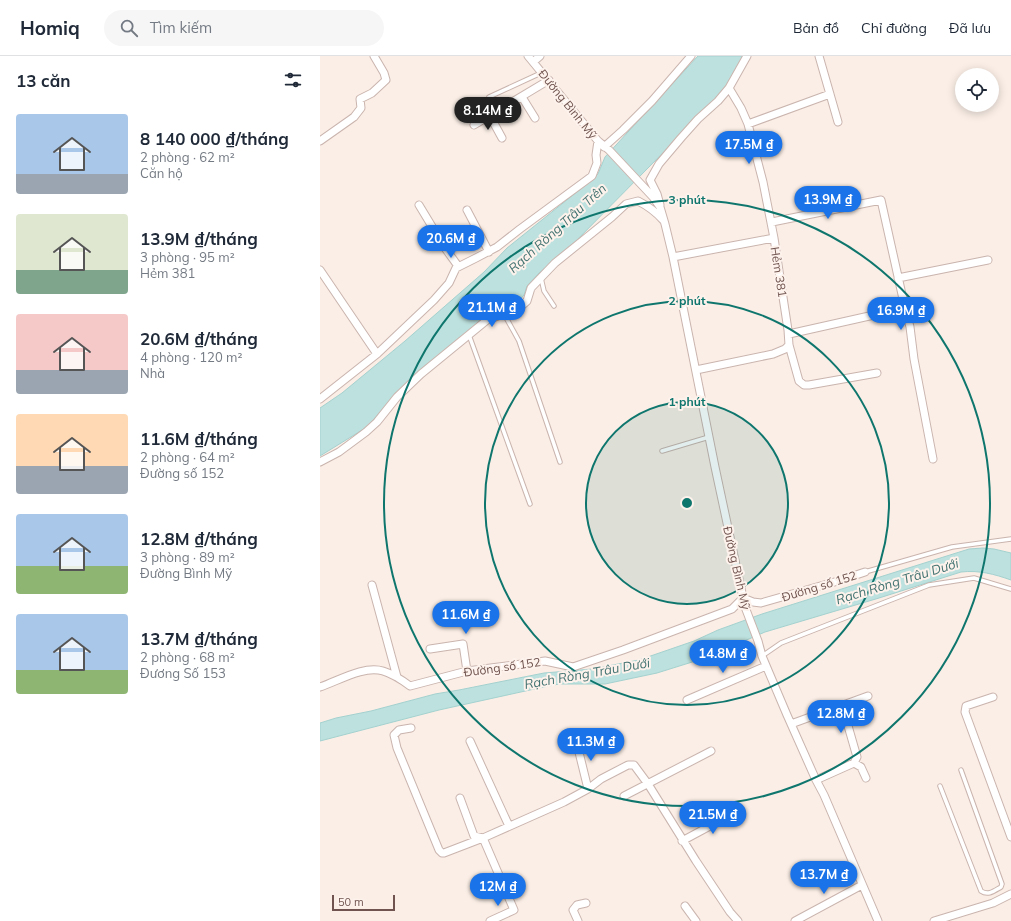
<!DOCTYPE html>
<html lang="vi">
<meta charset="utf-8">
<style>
body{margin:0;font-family:Mulish,sans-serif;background:#f6f6f7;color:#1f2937;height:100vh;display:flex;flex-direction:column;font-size:15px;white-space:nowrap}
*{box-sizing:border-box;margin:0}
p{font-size:13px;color:#747a83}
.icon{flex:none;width:22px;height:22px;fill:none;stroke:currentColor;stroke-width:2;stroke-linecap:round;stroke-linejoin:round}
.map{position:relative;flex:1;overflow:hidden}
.drawer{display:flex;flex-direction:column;background:#fff;width:320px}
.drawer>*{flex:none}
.controls{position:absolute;left:635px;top:12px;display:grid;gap:8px}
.controls a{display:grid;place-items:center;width:44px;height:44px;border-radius:50%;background:#fff;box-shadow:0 2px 10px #0003;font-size:20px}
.scale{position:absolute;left:12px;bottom:10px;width:63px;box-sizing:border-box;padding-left:4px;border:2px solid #70534e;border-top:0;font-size:11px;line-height:14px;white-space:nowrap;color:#70534e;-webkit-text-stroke:3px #fdf2ec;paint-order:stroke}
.price{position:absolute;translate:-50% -34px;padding:0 9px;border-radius:14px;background:#1a73e8;color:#fff;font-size:13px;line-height:26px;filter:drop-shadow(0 1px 2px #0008)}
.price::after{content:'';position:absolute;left:50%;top:24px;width:12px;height:9px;margin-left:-6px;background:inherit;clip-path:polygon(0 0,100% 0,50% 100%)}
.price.on{background:#222;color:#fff}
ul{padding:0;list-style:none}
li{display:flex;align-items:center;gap:12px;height:100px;padding:0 16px}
li span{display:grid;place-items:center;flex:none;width:112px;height:80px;border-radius:4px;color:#555}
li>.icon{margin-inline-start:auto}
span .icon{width:48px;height:48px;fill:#fffc;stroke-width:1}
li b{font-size:17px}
h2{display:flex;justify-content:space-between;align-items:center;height:48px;padding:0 16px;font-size:17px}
header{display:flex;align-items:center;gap:24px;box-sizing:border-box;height:56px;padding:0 20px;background:#fff;border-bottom:1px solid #e0e1e3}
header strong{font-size:19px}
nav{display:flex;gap:22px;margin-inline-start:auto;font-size:14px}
.search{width:280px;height:36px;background:#f6f6f7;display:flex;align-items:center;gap:10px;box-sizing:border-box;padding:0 14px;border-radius:22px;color:#747a83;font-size:15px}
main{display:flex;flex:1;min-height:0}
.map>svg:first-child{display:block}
.water{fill:#bde1de;stroke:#a4d1cf}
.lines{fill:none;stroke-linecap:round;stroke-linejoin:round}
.service-casing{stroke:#cab4ae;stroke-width:5.5}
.minor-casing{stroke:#cab4ae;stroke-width:9}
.service{stroke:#fff;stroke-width:3.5}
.minor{stroke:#fff;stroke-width:7}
.ring{fill:none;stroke:#0f766e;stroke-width:2}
.labels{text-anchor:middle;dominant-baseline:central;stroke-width:4;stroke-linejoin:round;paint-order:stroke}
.street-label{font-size:12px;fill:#70534e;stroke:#fdf2ec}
.water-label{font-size:13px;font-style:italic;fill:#437371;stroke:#fdf2ec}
.centre{fill:#0f766e;stroke:#fdf2ec;stroke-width:2}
.ring-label{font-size:12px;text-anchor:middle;font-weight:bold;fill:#0f766e;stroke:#fdf2ec;stroke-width:4;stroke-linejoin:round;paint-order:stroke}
</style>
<header>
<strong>Homiq</strong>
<div class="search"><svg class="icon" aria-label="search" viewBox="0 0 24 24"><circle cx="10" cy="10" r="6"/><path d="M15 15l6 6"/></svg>Tìm kiếm</div>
<nav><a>Bản đồ</a><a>Chỉ đường</a><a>Đã lưu</a></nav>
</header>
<main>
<section class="drawer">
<h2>13 căn<svg class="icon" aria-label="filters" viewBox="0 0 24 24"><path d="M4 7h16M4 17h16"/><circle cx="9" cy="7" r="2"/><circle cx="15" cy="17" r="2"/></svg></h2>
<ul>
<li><span style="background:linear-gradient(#a9c7e8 75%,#9aa5b1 0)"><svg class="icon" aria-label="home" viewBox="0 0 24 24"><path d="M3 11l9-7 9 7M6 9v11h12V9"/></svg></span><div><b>8 140 000 ₫/tháng</b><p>2 phòng · 62 m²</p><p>Căn hộ</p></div></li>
<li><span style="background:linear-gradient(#dfe7d0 70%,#7fa58c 0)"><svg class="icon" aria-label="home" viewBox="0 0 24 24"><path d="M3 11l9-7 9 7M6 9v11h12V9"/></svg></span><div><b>13.9M ₫/tháng</b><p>3 phòng · 95 m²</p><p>Hẻm 381</p></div></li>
<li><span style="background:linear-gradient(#f6c9c9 70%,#9aa5b1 0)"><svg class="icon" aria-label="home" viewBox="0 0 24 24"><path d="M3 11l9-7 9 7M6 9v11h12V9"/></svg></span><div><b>20.6M ₫/tháng</b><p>4 phòng · 120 m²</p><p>Nhà</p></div></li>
<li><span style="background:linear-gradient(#ffd9b3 65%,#9aa5b1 0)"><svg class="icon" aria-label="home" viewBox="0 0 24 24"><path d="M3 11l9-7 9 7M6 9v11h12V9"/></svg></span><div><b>11.6M ₫/tháng</b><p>2 phòng · 64 m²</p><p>Đường số 152</p></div></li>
<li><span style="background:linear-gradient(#a9c7e8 65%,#8fb573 0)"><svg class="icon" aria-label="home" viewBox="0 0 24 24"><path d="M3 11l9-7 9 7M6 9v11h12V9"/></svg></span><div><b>12.8M ₫/tháng</b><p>3 phòng · 89 m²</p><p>Đường Bình Mỹ</p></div></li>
<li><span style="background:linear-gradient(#a9c7e8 70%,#8fb573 0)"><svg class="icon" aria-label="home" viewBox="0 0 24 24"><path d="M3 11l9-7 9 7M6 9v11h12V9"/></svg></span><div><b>13.7M ₫/tháng</b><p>2 phòng · 68 m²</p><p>Đương Số 153</p></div></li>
</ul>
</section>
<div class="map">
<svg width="691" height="865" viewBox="0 0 691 865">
<rect width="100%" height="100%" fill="#faeee6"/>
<!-- water -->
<path class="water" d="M378 0H423L409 27 403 36 249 192 219 217 207 230 204 239 199 245 188 251 178 255 163 265 85 328 47 371 0 400V352L22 337 85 285 164 216 187 192 268 127 278 118 285 101Z
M663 492 674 493 691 497V524C674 518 659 514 641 516L559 542 445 576 385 602 337 617 285 628H239L219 632 119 654 0 685V667L16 662 51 655 115 638 139 634 224 617 272 613 319 604 374 585 398 574 442 558 649 493Z"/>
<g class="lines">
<defs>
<path id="service" d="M169 41 221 17
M221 222 224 235 234 250
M184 258 199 285 240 406
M149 279 210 448
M342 395 389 381
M545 516 632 491 691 483
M442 600 461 587 609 529 654 522 691 533
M620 730 661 835C668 840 674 835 681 831L682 828 641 714"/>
<path id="minor" d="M208 0 278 85 289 94 333 141 340 151 345 168 353 201 395 411 425 551 438 585 442 600 467 659 496 724 504 739 558 865
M499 0 518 66
M213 6 220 0
M409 32 421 52 428 68 443 126 454 182 468 274 469 289 479 325 484 329H489L557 317
M202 41 215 62
M170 60 182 82
M428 68 510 38
M154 69 229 24
M0 85 34 61 41 52 40 43 52 37 66 24 64 17 54 0
M284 91 303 74 332 45 371 0
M99 149 125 192 138 210
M340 149 337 138 330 124 339 108 361 82 378 63 398 45 409 32 427 0
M147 154 169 196
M452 166 561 144 585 252 590 271 594 303 613 403
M353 201 454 182
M0 214 57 298
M578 222 668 204
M469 278 585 252
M376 314 453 298 465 293 469 289
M0 343 57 298 114 244 129 227 136 212 156 202 177 191 200 173 272 120 277 107 276 99 278 85
M0 406 19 396 46 376 57 366 77 341 101 318 167 264 199 252 207 245 211 232 235 207 292 161 306 148 318 145C328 150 336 156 343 164
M52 529 77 621
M110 593 143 588 147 615
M0 631C18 625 44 609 63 615 73 618 82 624 90 630L147 615 225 605 253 611 303 594 412 553 423 542 433 546 441 547 518 525 545 516
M673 641 646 650 645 656 691 781
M367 644 446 610
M522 649 537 701 534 707
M471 668 548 640
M91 672 79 674 74 679 77 692 119 794 122 797H124L163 782 194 854 170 865
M256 684 268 733
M150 685 189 770
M496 724 534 707 541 711 546 722
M304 740 391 695
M140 742 154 780 163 782 244 746 268 733 281 723 308 709H314L328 728 376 805 410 856 418 865
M362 785 416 756
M365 850 376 865
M258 865 253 854 257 849 266 847
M475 865 542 829
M614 865 673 847 691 838"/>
</defs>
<!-- service casing -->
<use href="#service" class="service-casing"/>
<!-- minor casing -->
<use href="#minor" class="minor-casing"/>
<!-- service -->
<use href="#service" class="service"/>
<!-- minor -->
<use href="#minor" class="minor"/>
</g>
<!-- distance rings -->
<circle cx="367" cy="447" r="101" fill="#0f766e" fill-opacity=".12"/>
<g class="ring">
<circle cx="367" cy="447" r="101"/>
<circle cx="367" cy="447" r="202"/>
<circle cx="367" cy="447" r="303"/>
</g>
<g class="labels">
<!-- street labels -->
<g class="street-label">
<text transform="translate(248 48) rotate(51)">Đường Bình Mỹ</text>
<text transform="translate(459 216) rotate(81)">Hẻm 381</text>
<text transform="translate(417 512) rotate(77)">Đường Bình Mỹ</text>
<text transform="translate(499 530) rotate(-17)">Đường số 152</text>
<text transform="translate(182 611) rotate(-8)">Đường số 152</text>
</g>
<!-- water labels -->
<g class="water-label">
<text transform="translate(237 172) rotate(-42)">Rạch Ròng Trâu Trên</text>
<text transform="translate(577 525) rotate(-17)">Rạch Ròng Trâu Dưới</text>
<text transform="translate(267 617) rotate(-10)">Rạch Ròng Trâu Dưới</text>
</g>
</g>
<circle cx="367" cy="447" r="6" class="centre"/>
<g class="ring-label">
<text x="367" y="148">3 phút</text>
<text x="367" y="249">2 phút</text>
<text x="367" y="350">1 phút</text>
</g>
</svg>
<div class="controls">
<a><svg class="icon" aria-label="locate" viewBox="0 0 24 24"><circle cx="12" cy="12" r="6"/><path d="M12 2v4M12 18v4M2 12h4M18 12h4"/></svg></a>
</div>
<div class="scale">50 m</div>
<b class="price on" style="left:168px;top:75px">8.14M ₫</b>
<b class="price" style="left:429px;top:109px">17.5M ₫</b>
<b class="price" style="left:508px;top:164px">13.9M ₫</b>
<b class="price" style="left:131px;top:203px">20.6M ₫</b>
<b class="price" style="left:172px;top:272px">21.1M ₫</b>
<b class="price" style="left:581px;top:275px">16.9M ₫</b>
<b class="price" style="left:146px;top:579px">11.6M ₫</b>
<b class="price" style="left:403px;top:618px">14.8M ₫</b>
<b class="price" style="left:521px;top:678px">12.8M ₫</b>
<b class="price" style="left:271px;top:706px">11.3M ₫</b>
<b class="price" style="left:393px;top:779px">21.5M ₫</b>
<b class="price" style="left:504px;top:839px">13.7M ₫</b>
<b class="price" style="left:178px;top:851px">12M ₫</b>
</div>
</main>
